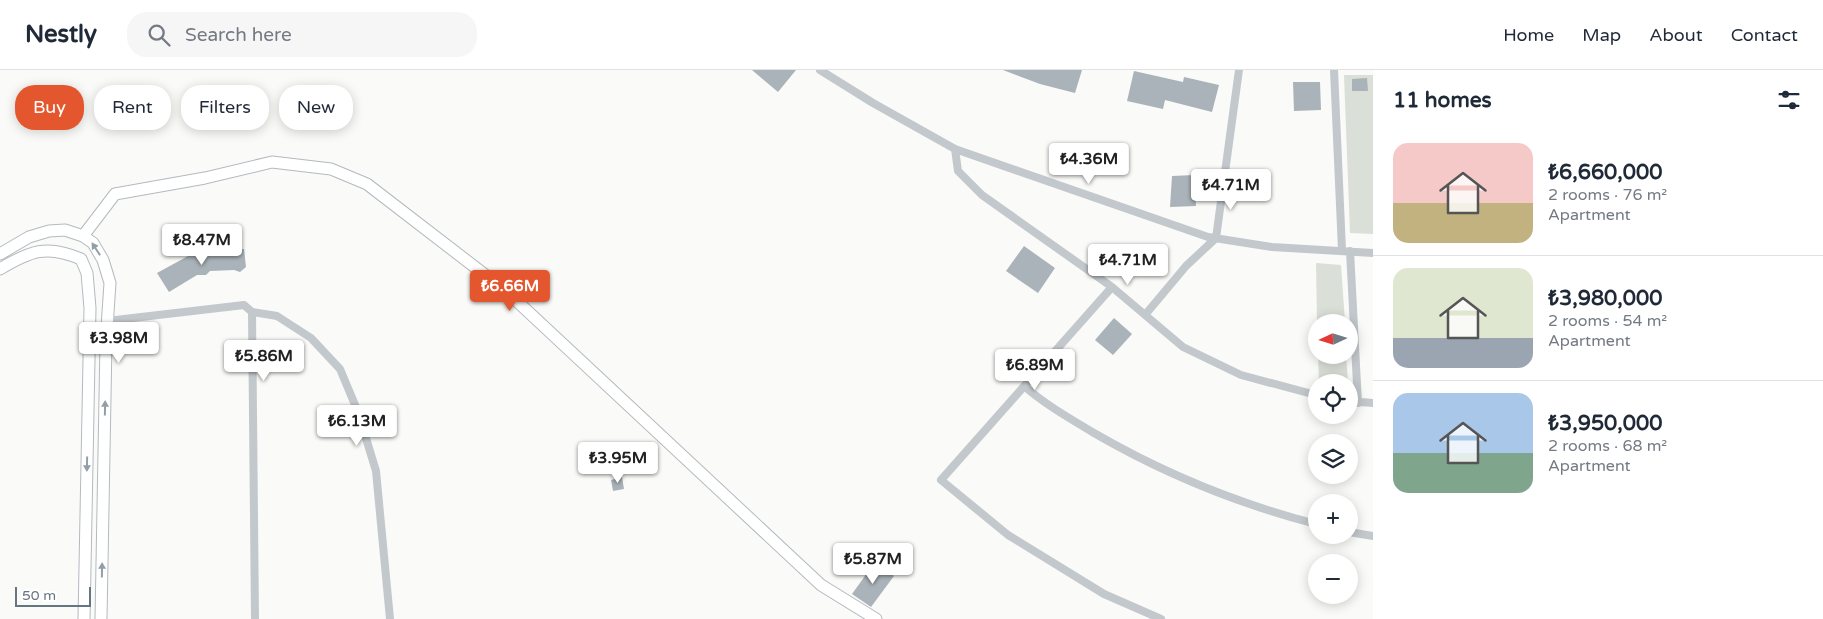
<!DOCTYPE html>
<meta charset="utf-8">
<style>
body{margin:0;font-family:"Varela Round",sans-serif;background:#f6f6f7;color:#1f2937;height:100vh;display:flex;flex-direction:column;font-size:19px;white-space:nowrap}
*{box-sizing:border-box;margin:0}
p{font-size:16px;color:#747a83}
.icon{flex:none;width:28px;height:28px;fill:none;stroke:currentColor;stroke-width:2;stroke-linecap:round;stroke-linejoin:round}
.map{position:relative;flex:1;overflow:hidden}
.side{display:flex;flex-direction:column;background:#fff;width:450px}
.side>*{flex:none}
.guide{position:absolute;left:15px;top:15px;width:475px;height:45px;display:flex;gap:10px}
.needle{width:32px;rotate:266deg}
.tools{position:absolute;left:1308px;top:244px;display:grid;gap:10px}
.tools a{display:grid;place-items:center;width:50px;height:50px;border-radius:50%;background:#fff;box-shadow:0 2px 12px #0003;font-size:25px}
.scale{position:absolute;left:15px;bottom:12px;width:76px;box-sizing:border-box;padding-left:5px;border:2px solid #657683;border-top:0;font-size:14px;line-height:18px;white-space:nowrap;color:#657683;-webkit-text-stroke:4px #fff;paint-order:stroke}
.price{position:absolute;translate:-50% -42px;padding:0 11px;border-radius:5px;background:#fff;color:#222;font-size:16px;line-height:32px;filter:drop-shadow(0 1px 2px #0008)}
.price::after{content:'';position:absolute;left:50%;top:30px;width:15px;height:11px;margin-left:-8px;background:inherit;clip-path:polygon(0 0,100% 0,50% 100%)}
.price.active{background:#e4572e;color:#fff}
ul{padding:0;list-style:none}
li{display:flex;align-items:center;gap:15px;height:125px;padding:0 20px}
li+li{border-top:1px solid #e0e1e3}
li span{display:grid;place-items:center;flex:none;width:140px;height:100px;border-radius:15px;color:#555}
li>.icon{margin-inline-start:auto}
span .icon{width:60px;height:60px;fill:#fffc;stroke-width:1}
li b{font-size:21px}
h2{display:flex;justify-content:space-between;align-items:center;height:60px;padding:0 20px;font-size:21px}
.pill{padding:0 18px;border-radius:20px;background:#fff;box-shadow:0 2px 12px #0003;font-size:18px;line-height:45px}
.pill.active{background:#e4572e;color:#fff}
header{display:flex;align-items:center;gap:30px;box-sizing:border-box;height:70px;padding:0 25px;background:#fff;border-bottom:1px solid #e0e1e3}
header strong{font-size:24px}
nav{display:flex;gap:28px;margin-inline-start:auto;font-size:18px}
.search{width:350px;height:45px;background:#f6f6f7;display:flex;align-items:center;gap:12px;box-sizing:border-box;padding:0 18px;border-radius:20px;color:#747a83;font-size:19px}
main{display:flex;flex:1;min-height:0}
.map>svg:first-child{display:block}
.green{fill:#dadfd7}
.building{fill:#aab3b9}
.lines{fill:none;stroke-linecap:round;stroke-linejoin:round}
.secondary-casing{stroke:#b3babf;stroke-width:13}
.street{stroke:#c3c8cc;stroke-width:8}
.secondary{stroke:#fff;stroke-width:11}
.oneway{fill:#939fa8}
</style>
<header>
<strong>Nestly</strong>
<div class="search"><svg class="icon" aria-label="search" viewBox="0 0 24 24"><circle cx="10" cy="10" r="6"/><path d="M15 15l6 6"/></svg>Search here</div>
<nav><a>Home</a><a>Map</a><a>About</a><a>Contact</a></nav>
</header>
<main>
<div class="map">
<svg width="1373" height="549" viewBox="0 0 1373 549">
<rect width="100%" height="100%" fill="#fafaf8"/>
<!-- green -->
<path class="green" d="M1344 5H1373V164L1350 163Z
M1316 193 1341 195 1345 252H1317Z
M1318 285H1346L1348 312H1319Z"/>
<!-- building -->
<path class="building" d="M752 0H796L778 22Z
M1003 0H1082L1075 23 1040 14Z
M1134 1 1183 12 1184 7 1219 15 1212 42 1165 30 1163 39 1127 31Z
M1367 8 1368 21H1352V9Z
M1293 12H1320L1321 40 1294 41Z
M1194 105 1196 136 1170 137 1172 106Z
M1024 176 1055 198 1038 223 1006 201Z
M201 179H244L246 197 240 202 234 200 210 201 206 205H197L169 222 157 203Z
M1114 248 1132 264 1113 285 1095 270Z
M622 407 624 419 613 421 611 410Z
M875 492 894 506 871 537 852 524Z"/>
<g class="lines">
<defs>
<path id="secondary" d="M83 166 115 124 205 108 272 92 331 99 367 114 506 221 821 515 876 549
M0 184 29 167 49 161 65 160 83 166 93 173 103 190 110 213 106 272 101 549
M0 199C30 181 47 174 81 189L87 203 90 238 84 549"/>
</defs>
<!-- secondary casing -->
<use href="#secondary" class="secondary-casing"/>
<!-- street -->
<path class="street" d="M820 0 873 33 955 79 1208 167 1272 177 1373 183
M1334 0 1342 180
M955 79 958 101 982 125 1112 217 1183 277 1241 305 1316 325
M1350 181 1358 333
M1112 217 941 410 1008 465 1104 524 1161 549
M252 242 277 246 311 268 340 299 358 342 376 401 390 549
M1145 245 1186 196 1216 168 1239 0
M107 251 244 235 252 242 255 549
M1024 316C1046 335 1069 348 1094 363 1163 403 1239 434 1316 454
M1349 331 1373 333
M1349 462 1373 466"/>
<!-- secondary -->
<use href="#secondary" class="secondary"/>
</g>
<!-- one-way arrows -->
<defs><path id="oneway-solid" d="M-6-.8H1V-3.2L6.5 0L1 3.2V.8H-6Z" transform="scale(1.25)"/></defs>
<g class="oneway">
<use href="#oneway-solid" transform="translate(96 179) rotate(-123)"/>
<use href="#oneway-solid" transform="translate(105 338) rotate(-89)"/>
<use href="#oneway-solid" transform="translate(87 394) rotate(91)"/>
<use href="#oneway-solid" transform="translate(102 500) rotate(-89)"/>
</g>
</svg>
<div class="tools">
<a><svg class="needle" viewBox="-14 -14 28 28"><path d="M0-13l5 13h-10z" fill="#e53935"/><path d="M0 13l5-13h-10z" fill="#747a83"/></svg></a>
<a><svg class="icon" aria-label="locate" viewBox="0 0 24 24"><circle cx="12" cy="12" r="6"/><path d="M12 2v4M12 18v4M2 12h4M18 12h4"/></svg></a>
<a><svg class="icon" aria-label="layers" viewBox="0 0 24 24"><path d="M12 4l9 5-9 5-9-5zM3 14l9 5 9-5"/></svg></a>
<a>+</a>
<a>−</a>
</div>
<div class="scale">50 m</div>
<b class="price" style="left:1089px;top:115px">₺4.36M</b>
<b class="price" style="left:1231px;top:141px">₺4.71M</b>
<b class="price" style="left:202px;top:196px">₺8.47M</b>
<b class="price" style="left:1128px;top:216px">₺4.71M</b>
<b class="price active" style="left:510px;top:242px">₺6.66M</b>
<b class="price" style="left:119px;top:294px">₺3.98M</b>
<b class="price" style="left:264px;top:312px">₺5.86M</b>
<b class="price" style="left:1035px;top:321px">₺6.89M</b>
<b class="price" style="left:357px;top:377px">₺6.13M</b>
<b class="price" style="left:618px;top:414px">₺3.95M</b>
<b class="price" style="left:873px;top:515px">₺5.87M</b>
<div class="guide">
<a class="pill active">Buy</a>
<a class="pill">Rent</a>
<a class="pill">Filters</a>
<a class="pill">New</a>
</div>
</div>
<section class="side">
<h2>11 homes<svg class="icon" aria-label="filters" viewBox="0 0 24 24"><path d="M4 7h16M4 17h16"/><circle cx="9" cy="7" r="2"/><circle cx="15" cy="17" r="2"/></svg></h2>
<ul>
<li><span style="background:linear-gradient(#f6c9c9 60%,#c2b280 0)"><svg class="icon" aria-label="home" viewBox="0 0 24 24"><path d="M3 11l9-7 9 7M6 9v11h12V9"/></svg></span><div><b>₺6,660,000</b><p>2 rooms · 76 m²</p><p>Apartment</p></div></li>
<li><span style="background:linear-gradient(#dfe7d0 70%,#9aa5b1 0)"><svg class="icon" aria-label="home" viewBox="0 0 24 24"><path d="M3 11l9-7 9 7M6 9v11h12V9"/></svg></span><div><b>₺3,980,000</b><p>2 rooms · 54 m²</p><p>Apartment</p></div></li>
<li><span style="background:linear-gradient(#a9c7e8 60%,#7fa58c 0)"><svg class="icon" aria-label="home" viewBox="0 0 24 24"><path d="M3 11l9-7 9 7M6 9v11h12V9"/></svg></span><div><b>₺3,950,000</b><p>2 rooms · 68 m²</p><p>Apartment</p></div></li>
</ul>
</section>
</main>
